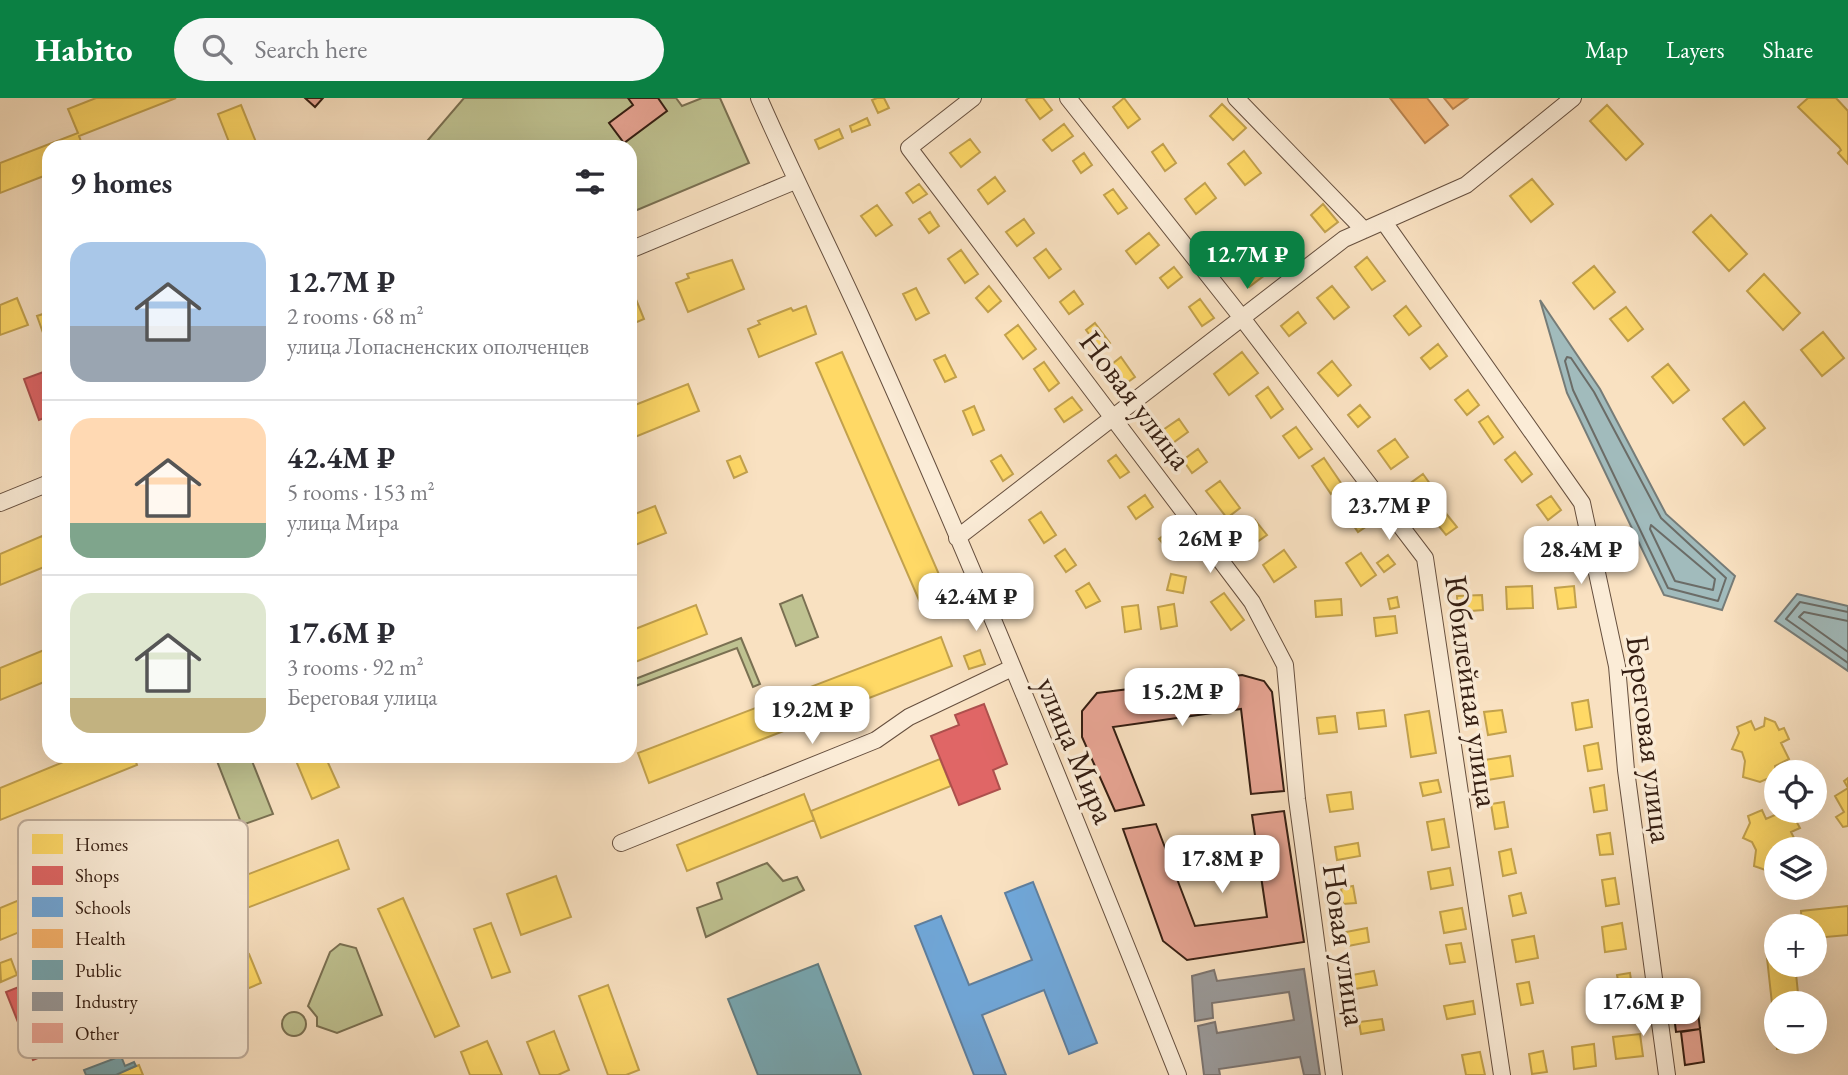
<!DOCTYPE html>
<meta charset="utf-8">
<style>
body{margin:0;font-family:"EB Garamond",serif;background:#f7f7f7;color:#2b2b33;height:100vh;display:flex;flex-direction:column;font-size:26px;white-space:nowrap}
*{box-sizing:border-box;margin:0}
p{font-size:23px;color:#7c7c81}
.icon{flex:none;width:38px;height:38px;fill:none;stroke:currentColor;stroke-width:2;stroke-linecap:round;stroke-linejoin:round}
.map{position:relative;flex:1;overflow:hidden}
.sheet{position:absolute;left:42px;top:42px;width:595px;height:623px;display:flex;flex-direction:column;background:#fff;border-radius:21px;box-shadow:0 7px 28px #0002}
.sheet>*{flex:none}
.fabs{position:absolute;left:1764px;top:662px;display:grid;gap:14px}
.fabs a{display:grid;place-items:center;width:63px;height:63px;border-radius:50%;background:#fff;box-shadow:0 7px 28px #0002;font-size:35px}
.price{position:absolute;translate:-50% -60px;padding:0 16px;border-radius:14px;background:#fff;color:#222;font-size:23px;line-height:46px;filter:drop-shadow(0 2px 4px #0008)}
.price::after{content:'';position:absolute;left:50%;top:42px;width:21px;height:16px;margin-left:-10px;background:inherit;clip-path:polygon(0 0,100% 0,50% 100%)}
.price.on{background:#0b8043;color:#fff}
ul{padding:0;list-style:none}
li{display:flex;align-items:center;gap:21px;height:175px;padding:0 28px}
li+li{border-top:2px solid #e1e1e2}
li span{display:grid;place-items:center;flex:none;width:196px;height:140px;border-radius:21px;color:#555}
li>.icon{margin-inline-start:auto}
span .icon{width:84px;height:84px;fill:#fffc;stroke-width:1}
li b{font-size:30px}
h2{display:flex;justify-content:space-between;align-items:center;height:84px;padding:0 28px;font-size:30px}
header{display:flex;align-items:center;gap:42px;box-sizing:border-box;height:98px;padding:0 35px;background:#0b8043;color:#fff}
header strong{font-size:33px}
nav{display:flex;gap:38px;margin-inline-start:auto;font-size:24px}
.search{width:490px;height:63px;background:#f7f7f7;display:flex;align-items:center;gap:18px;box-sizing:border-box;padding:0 24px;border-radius:38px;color:#7c7c81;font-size:26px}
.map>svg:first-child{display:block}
.green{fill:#bfc291;stroke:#7a7052;stroke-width:2}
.water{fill:#a1bbbc;stroke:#767c78;stroke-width:2}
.homes{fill:#ffd966;stroke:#c2a14d;stroke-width:2}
.shops{fill:#e06666;stroke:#ad504d;stroke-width:2}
.schools{fill:#6fa8dc;stroke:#5e7f9f;stroke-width:2}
.health{fill:#f6b26b;stroke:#bc8650;stroke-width:2}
.public{fill:#76a5af;stroke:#627c80;stroke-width:2}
.industry{fill:#999;stroke:#7b7470;stroke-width:2}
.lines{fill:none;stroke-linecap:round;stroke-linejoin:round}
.shore{stroke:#6b6c67;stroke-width:2}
.building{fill:#e8a594;stroke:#351e12;stroke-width:2}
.minor-casing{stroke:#664f3e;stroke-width:18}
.minor{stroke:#fbecd7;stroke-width:16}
.labels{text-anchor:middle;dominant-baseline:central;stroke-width:7;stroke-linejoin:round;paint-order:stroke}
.street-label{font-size:32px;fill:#351e12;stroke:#fbecd7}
.key{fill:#fbecd7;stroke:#c0ae9c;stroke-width:2}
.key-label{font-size:19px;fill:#351e12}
</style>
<header>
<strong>Habito</strong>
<div class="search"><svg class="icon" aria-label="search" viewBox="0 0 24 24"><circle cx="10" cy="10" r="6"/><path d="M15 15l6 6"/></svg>Search here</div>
<nav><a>Map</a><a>Layers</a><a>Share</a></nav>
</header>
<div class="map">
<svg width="1848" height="977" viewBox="0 0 1848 977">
<rect width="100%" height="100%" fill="#f9e1c1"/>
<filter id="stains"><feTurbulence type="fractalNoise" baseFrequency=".00286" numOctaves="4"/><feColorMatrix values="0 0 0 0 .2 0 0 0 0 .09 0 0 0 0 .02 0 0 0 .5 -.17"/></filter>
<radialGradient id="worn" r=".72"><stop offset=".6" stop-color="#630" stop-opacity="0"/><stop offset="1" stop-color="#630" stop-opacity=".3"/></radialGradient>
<!-- green -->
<path class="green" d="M464 0H676L682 8 702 0H720L749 65 630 115V49H422Z
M802 497 818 539 796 548 780 506Z
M741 540 760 586 753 589 737 550 630 590V583Z
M215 658H250L273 716 242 727Z
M767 765 783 783 797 779 804 792 706 839 697 810 722 801 717 785Z
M340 846 356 850 382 917 337 935 317 928V919L308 908 330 854Z
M282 926a12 12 0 1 1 24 0a12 12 0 1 1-24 0Z"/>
<!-- water -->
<path class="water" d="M1540 202 1600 291 1666 416 1735 478 1722 512 1664 497 1567 295Z
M1797 496 1848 508V573L1775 523Z"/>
<!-- homes -->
<path class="homes" d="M96 0H176L79 38 83 49H49V76L0 95V65L78 35 68 11Z
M877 0H884L889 10 878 15 872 2Z
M1028 0H1043L1052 12 1040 21 1026 2Z
M1124 0 1140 21 1128 30 1113 9Z
M1808 0H1836L1848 13V66L1838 55 1841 52 1839 49 1798 9Z
M1222 6 1246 30 1233 42 1210 18Z
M241 7 258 49H231L218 16Z
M1607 7 1643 46 1626 62 1590 23Z
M867 20 870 27 852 34 850 28Z
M1064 26 1073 38 1052 53 1043 42Z
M839 31 843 40 819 51 815 42Z
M970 41 980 54 961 69 950 55Z
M1163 46 1176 65 1165 73 1152 54Z
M1244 53 1261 75 1245 87 1228 66Z
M1084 55 1092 67 1081 75 1073 63Z
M995 79 1005 93 988 106 978 92Z
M1532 81 1553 106 1531 124 1510 98Z
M1205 85 1216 100 1196 116 1185 101Z
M919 86 927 96 913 105 906 95Z
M1113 91 1127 110 1118 116 1104 97Z
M1323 106 1338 124 1325 134 1311 117Z
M877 107 892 127 876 138 861 118Z
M930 114 939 128 929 135 919 121Z
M1711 117 1747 156 1729 173 1693 134Z
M1024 121 1034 135 1017 148 1006 134Z
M1149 135 1159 147 1136 166 1126 153Z
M1268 147 1281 165 1249 189 1236 171Z
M1046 151 1061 171 1049 180 1034 160Z
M961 152 978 176 965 185 948 161Z
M1367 159 1385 183 1372 192 1355 169Z
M732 162 744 191 688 214 676 185 689 180 687 176Z
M1594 168 1615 194 1594 211 1573 185Z
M1174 169 1182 179 1168 190 1160 180Z
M1764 176 1800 215 1783 232 1747 193Z
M989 188 1001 203 988 214 976 200Z
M1332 188 1349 209 1334 221 1317 200Z
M916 190 929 215 916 222 903 196Z
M1074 193 1083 206 1069 216 1060 204Z
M633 194 644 221 630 227V195Z
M17 200 28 227 0 237V207Z
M1200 201 1214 220 1202 228 1189 209Z
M806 208 816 236 759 259 748 231 760 226 758 223 791 210 793 213Z
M1406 208 1421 228 1409 237 1394 218Z
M1626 209 1643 231 1628 243 1610 221Z
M49 214V245L47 246 37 218Z
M1298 214 1306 225 1289 238 1281 228Z
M1095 225 1110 245 1101 252 1086 232Z
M1018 227 1036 251 1023 261 1005 237Z
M1823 234 1844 260 1822 278 1801 252Z
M1438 246 1447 258 1430 271 1421 260Z
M842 254 951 504 925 516 816 265Z
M1242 254 1258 275 1229 297 1214 276Z
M945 257 956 279 945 284 934 262Z
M1121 259 1135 279 1125 286 1112 266Z
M1332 263 1351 287 1338 298 1318 275Z
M1044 264 1059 285 1049 293 1034 271Z
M1668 266 1689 292 1673 305 1652 279Z
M688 286 699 313 630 341V309Z
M1268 289 1283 311 1271 320 1256 298Z
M1468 292 1479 307 1467 317 1455 302Z
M1072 299 1082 312 1064 324 1055 311Z
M1744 304 1765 330 1744 347 1723 321Z
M1360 307 1370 319 1358 329 1348 317Z
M974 308 984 332 973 337 963 313Z
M1488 318 1503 339 1494 346 1479 324Z
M1179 321 1188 334 1170 347 1160 334Z
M1296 329 1312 351 1299 360 1283 338Z
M1395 341 1408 359 1391 371 1378 353Z
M1198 351 1207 364 1192 375 1183 362Z
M1515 354 1532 376 1522 384 1505 362Z
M1001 357 1013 376 1003 383 991 363Z
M1116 357 1129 374 1120 380 1108 363Z
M740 358 747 374 734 380 727 363Z
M1324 360 1343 388 1331 396 1312 368Z
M1423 376 1433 390 1415 403 1405 389Z
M1220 383 1240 410 1227 420 1206 393Z
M1145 397 1153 409 1136 421 1128 409Z
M1551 398 1561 412 1548 422 1537 407Z
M1356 407 1370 426 1358 434 1345 415Z
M655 408 666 435 630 449V418Z
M1444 413 1457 429 1446 437 1433 421Z
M1041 414 1056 437 1044 445 1029 422Z
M1255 422 1267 437 1247 451 1236 436Z
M1172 431 1181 444 1169 453 1159 441Z
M42 438 49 453V467L0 487V456Z
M1065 451 1076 467 1066 474 1055 458Z
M1284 452 1296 469 1274 484 1263 467Z
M1361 455 1376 477 1361 488 1346 465Z
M1388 457 1395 466 1384 474 1377 465Z
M1171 476 1186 479 1183 495 1167 492Z
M1089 485 1100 503 1086 510 1076 493Z
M1532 488 1533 510 1507 511 1506 489Z
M1574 488 1576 509 1558 511 1555 490Z
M1224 495 1244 522 1231 532 1211 504Z
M1482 497 1483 512 1458 514 1457 498Z
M1397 499 1399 509 1390 511 1388 501Z
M1341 501 1342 517 1316 519 1315 503Z
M1174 506 1177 528 1161 531 1158 509Z
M696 507 707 536 630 566V533Z
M1138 507 1141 531 1125 534 1122 509Z
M1395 518 1397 535 1376 538 1374 520Z
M941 539 952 568 649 685 638 655Z
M49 550V582L0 602V570Z
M980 552 985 566 969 571 964 558Z
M1588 602 1592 629 1576 632 1572 605Z
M1384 612 1386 628 1359 631 1357 615Z
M1502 612 1506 634 1488 637 1484 614Z
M1429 613 1436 655 1411 659 1405 617Z
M1335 618 1337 634 1319 636 1317 620Z
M1765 620 1775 624 1779 632 1784 630 1789 641 1781 645 1789 661 1775 668 1776 677 1760 684 1743 679 1745 663 1742 654 1732 651 1739 635 1737 629 1751 623 1755 632 1764 628Z
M1598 645 1602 671 1588 673 1584 648Z
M78 658H134L137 667 0 722V690Z
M294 658H325L339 689 312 701Z
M1510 658 1513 678 1487 682 1484 662Z
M940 661 951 688 821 740 811 713Z
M1848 680V728L1843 729 1836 719 1844 714 1835 698 1848 690 1844 683Z
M1438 682 1441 694 1423 698 1420 685Z
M1604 687 1607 712 1594 714 1590 690Z
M1351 694 1353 711 1330 714 1327 697Z
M804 696 814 722 687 773 677 747Z
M1504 704 1508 729 1495 731 1491 706Z
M1776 710 1786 713 1790 721 1794 719 1800 730 1791 734 1799 750 1776 751V771L1771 774 1754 768 1756 752 1752 744 1743 740 1750 725 1748 718 1762 712 1766 721 1775 717Z
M1444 721 1449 749 1432 752 1427 724Z
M200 727 212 755 0 842V810Z
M1610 735 1613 756 1600 757 1597 737Z
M338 742 349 771 231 816 220 787Z
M1358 745 1360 758 1337 762 1335 749Z
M1511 751 1516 775 1503 778 1499 754Z
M1450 770 1453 787 1431 791 1428 774Z
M556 778 571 819 521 837 507 796Z
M1615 780 1619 806 1606 808 1602 782Z
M1353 788 1356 805 1343 806 1341 790Z
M1521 795 1526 815 1513 818 1509 798Z
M403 800 459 928 435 939 378 811Z
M1848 808V837L1815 840V828H1802L1801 813Z
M1462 810 1466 831 1444 835 1440 814Z
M491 825 510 874 492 880 474 831Z
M1622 825 1626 851 1605 854 1602 829Z
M1367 830 1369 844 1348 848 1346 834Z
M1534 838 1538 860 1516 864 1512 842Z
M1461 845 1465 864 1450 866 1446 847Z
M1776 850V866H1795L1799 905H1776V943H1803L1804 948 1777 951 1766 851Z
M249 856 261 885 131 939 119 910Z
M11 861 17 877 1 884 0 865Z
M1374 873 1377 887 1355 891 1352 877Z
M1630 875 1633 896 1621 898 1617 877Z
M1529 884 1533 905 1521 907 1517 886Z
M608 887 639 972 626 977H608L579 898Z
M1473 903 1475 916 1447 921 1444 908Z
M1382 921 1384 932 1361 936 1359 924Z
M554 933 569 972 558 977H540L527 944Z
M1640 936 1643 958 1616 961 1613 939Z
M487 943 502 977H470L461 954Z
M1594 946 1596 968 1574 971 1572 949Z
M1543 953 1547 974 1532 976 1529 956Z
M1480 954 1485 977H1466L1462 957Z
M139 967 143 977H116L115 976Z"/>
<!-- shops -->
<path class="shops" d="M49 272V318L39 322 24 281Z
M984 606 1007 666 993 672 1000 691 959 707 931 638 959 627 955 617Z
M44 879 71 947 33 962 6 894Z"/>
<!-- schools -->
<path class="schools" d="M1033 784 1097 945 1069 956 1044 892 982 917 1006 977H974L915 828 941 818 969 887 1032 862 1005 795Z"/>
<!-- health -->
<path class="health" d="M1390 0H1427L1448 27 1425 45Z
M1444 0H1468L1453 11Z"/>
<!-- public -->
<path class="public" d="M818 866 861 977H758L728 901Z
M121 958 125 968 134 964 136 968 116 977H86L84 972Z"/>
<!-- industry -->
<path class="industry" d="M1304 871 1320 977H1304L1300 959 1219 971 1220 977H1204L1198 928 1215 924 1217 935 1294 922 1289 894 1212 905 1213 920 1195 923 1192 878 1214 872 1217 883Z"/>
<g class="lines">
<!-- shore -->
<path class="shore" d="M1567 259 1571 260 1594 294 1661 420 1726 480 1718 503 1668 490 1573 292 1565 263Z
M1651 427 1715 481 1713 492 1675 483 1650 431Z
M1848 514 1800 504 1786 521 1848 565
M1848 523 1804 514 1799 519 1848 554"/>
</g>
<!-- building -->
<path class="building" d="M305 0H323L315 9Z
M628 0H658L667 13 624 45 609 25 633 7Z
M1242 577 1264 583 1272 594 1284 693 1251 696 1241 611 1113 629 1144 707 1115 713 1082 639V613L1097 595Z
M1284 713 1304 844 1187 862 1163 843 1123 731 1156 726 1195 828 1267 819 1252 717Z
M1697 906 1700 931 1676 934 1673 909Z
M1700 931 1704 964 1685 967 1681 934Z"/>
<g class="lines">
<defs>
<path id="minor" d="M759 0C793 78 832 154 867 232 978 477 1078 727 1178 977
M973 0 909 50 1252 504 1285 567 1297 701 1334 977
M1068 0 1242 220 1425 460 1502 977
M1236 0 1364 132
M1384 124 1582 405 1617 568 1626 672 1667 977
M630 152 795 83
M0 405 49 385
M957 440 1344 141 1466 87 1573 0
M621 745 876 642 909 619 1012 570"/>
</defs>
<!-- minor casing -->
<use href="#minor" class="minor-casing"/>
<!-- minor -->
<use href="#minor" class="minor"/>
</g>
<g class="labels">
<!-- street labels -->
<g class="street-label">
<text transform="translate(1136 302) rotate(53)">Новая улица</text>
<text transform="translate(1472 593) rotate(82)">Юбилейная улица</text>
<text transform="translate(1650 641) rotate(83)">Береговая улица</text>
<text transform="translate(1076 652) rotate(67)">улица Мира</text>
<text transform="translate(1345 847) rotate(82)">Новая улица</text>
</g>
</g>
<!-- legend -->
<rect x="18" y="722" width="230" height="238" rx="10" class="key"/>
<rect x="32" y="736" width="31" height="20" fill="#ffd966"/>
<rect x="32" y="768" width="31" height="19" fill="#e06666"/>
<rect x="32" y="799" width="31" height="20" fill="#6fa8dc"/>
<rect x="32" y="831" width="31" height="19" fill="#f6b26b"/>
<rect x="32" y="862" width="31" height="20" fill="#76a5af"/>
<rect x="32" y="894" width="31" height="19" fill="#999"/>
<rect x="32" y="925" width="31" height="20" fill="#e8a594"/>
<g class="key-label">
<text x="75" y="753">Homes</text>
<text x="75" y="784">Shops</text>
<text x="75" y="816">Schools</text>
<text x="75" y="847">Health</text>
<text x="75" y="879">Public</text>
<text x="75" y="910">Industry</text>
<text x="75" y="942">Other</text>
</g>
<rect width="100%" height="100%" filter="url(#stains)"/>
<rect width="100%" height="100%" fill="url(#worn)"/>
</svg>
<div class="fabs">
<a><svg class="icon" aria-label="locate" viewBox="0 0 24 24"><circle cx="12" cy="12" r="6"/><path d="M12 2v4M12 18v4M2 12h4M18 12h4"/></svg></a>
<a><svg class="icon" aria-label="layers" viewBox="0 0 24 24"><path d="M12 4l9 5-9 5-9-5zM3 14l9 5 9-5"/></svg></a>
<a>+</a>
<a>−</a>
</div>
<b class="price on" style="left:1247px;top:193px">12.7M ₽</b>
<b class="price" style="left:1389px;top:444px">23.7M ₽</b>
<b class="price" style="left:1210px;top:477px">26M ₽</b>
<b class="price" style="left:1581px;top:488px">28.4M ₽</b>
<b class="price" style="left:976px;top:535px">42.4M ₽</b>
<b class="price" style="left:1182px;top:630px">15.2M ₽</b>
<b class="price" style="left:812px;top:648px">19.2M ₽</b>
<b class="price" style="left:1222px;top:797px">17.8M ₽</b>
<b class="price" style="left:1643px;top:940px">17.6M ₽</b>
<section class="sheet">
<h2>9 homes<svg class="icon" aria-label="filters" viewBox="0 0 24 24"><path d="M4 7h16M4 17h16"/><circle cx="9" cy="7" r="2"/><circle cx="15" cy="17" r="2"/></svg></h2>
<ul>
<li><span style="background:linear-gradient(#a9c7e8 60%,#9aa5b1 0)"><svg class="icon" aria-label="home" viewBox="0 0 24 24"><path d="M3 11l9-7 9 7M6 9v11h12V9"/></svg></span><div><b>12.7M ₽</b><p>2 rooms · 68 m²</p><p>улица Лопасненских ополченцев</p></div></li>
<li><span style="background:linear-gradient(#ffd9b3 75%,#7fa58c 0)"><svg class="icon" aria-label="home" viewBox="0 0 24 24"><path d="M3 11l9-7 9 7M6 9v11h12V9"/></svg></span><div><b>42.4M ₽</b><p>5 rooms · 153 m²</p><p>улица Мира</p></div></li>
<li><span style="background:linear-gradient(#dfe7d0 75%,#c2b280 0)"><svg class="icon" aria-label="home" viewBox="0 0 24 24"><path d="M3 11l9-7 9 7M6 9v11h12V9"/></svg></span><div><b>17.6M ₽</b><p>3 rooms · 92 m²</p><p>Береговая улица</p></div></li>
</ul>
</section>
</div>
